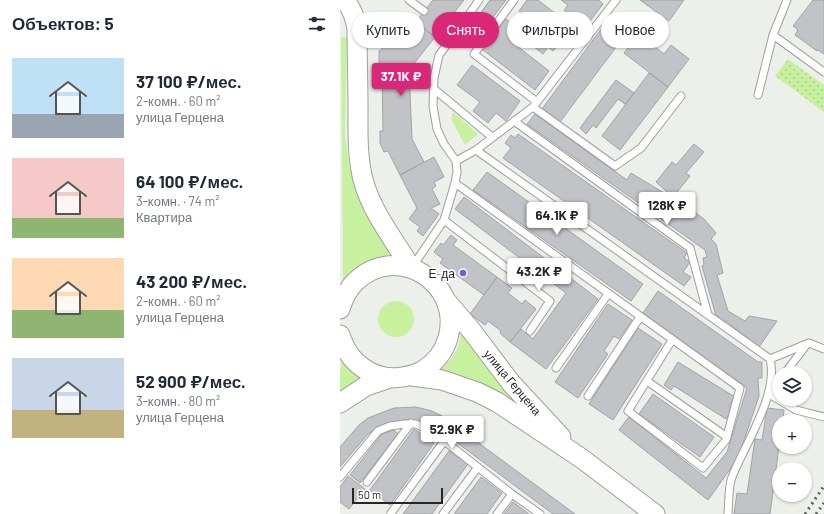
<!DOCTYPE html>
<html lang="ru">
<meta charset="utf-8">
<style>
body{margin:0;font-family:Barlow,sans-serif;background:#f2f2f3;color:#1f2937;height:100vh;display:flex;flex-direction:column;font-size:15px;white-space:nowrap}
*{box-sizing:border-box;margin:0}
p{font-size:13px;color:#747a83}
.icon{flex:none;width:22px;height:22px;fill:none;stroke:currentColor;stroke-width:2;stroke-linecap:round;stroke-linejoin:round}
.map{position:relative;flex:1;overflow:hidden}
.drawer{display:flex;flex-direction:column;background:#fff;width:340px}
.drawer>*{flex:none}
.top-card{position:absolute;left:12px;top:12px;width:380px;height:36px;display:flex;gap:8px}
.fabs{position:absolute;left:432px;top:366px;display:grid;gap:8px}
.fabs a{display:grid;place-items:center;width:40px;height:40px;border-radius:50%;background:#fff;box-shadow:0 1px 3px #0004;font-size:20px}
.scale{position:absolute;left:12px;bottom:10px;width:91px;box-sizing:border-box;padding-left:4px;border:2px solid #262725;border-top:0;font-size:11px;line-height:14px;white-space:nowrap;color:#262725;-webkit-text-stroke:3px #fff;paint-order:stroke}
.price{position:absolute;translate:-50% -34px;padding:0 9px;border-radius:4px;background:#fff;color:#222;font-size:13px;line-height:26px;filter:drop-shadow(0 1px 2px #0008)}
.price::after{content:'';position:absolute;left:50%;top:24px;width:12px;height:9px;margin-left:-6px;background:inherit;clip-path:polygon(0 0,100% 0,50% 100%)}
.price.on{background:#db2777;color:#fff}
ul{padding:0;list-style:none}
li{display:flex;align-items:center;gap:12px;height:100px;padding:0 12px}
li span{display:grid;place-items:center;flex:none;width:112px;height:80px;border-radius:0px;color:#555}
li>.icon{margin-inline-start:auto}
span .icon{width:48px;height:48px;fill:#fffc;stroke-width:1}
li b{font-size:17px}
h2{display:flex;justify-content:space-between;align-items:center;height:48px;padding:0 12px;font-size:17px}
.tag{padding:0 14px;border-radius:18px;background:#fff;box-shadow:0 1px 3px #0004;font-size:14px;line-height:36px}
.tag.on{background:#db2777;color:#fff}
main{display:flex;flex:1;min-height:0}
.map>svg:first-child{display:block}
.grass{fill:#c7f19e}
.park{fill:url(#park-dots)}
.building{fill:#c2c3c7;stroke:#a2a3a7}
.lines{fill:none;stroke-linecap:round;stroke-linejoin:round}
.lane-casing{stroke:#9ea09c;stroke-width:9}
.secondary-casing{stroke:#9ea09c;stroke-width:21}
.lane{stroke:#fff;stroke-width:7}
.secondary{stroke:#fff;stroke-width:19}
.rail{stroke:#5f605e;stroke-width:3;stroke-dasharray:2 4;stroke-linecap:butt}
.poi-dot{fill:#6a62dc;stroke:#fff;stroke-width:1.5}
.labels{text-anchor:middle;dominant-baseline:central;stroke-width:3.5;stroke-linejoin:round;paint-order:stroke}
.poi-label{font-size:12px;fill:#262725;stroke:#fff;text-anchor:end}
.street-label{font-size:12px;fill:#262725;stroke:#fff}
</style>
<main>
<section class="drawer">
<h2>Объектов: 5<svg class="icon" aria-label="filters" viewBox="0 0 24 24"><path d="M4 7h16M4 17h16"/><circle cx="9" cy="7" r="2"/><circle cx="15" cy="17" r="2"/></svg></h2>
<ul>
<li><span style="background:linear-gradient(#bfe0f5 70%,#9aa5b1 0)"><svg class="icon" aria-label="home" viewBox="0 0 24 24"><path d="M3 11l9-7 9 7M6 9v11h12V9"/></svg></span><div><b>37 100 ₽/мес.</b><p>2-комн. · 60 m²</p><p>улица Герцена</p></div></li>
<li><span style="background:linear-gradient(#f6c9c9 75%,#8fb573 0)"><svg class="icon" aria-label="home" viewBox="0 0 24 24"><path d="M3 11l9-7 9 7M6 9v11h12V9"/></svg></span><div><b>64 100 ₽/мес.</b><p>3-комн. · 74 m²</p><p>Квартира</p></div></li>
<li><span style="background:linear-gradient(#ffd9b3 65%,#8fb573 0)"><svg class="icon" aria-label="home" viewBox="0 0 24 24"><path d="M3 11l9-7 9 7M6 9v11h12V9"/></svg></span><div><b>43 200 ₽/мес.</b><p>2-комн. · 60 m²</p><p>улица Герцена</p></div></li>
<li><span style="background:linear-gradient(#c9d6e8 65%,#c2b280 0)"><svg class="icon" aria-label="home" viewBox="0 0 24 24"><path d="M3 11l9-7 9 7M6 9v11h12V9"/></svg></span><div><b>52 900 ₽/мес.</b><p>3-комн. · 80 m²</p><p>улица Герцена</p></div></li>
</ul>
</section>
<div class="map">
<svg width="484" height="514" viewBox="0 0 484 514">
<defs>
<pattern id="park-dots" width="8" height="8" patternUnits="userSpaceOnUse"><rect width="8" height="8" fill="#c7f19e"/><path d="M2 2h.1M6 6h.1" fill="none" stroke="#abcf88" stroke-width="1.8" stroke-linecap="round"/></pattern>
</defs>
<rect width="100%" height="100%" fill="#edefeb"/>
<!-- grass -->
<path class="grass" d="M1 37H7L5 136 9 165 20 199 34 227 51 254C31 259 14 265 3 283Z
M113 112 138 134 125 145 111 119Z
M38 319a18 18 0 1 1 36 0a18 18 0 1 1-36 0Z
M121 332 204 427 97 374C112 360 119 352 121 332Z
M2 358 28 379 0 393V372Z"/>
<!-- park -->
<path class="park" d="M448 59 484 85V112L435 76Z"/>
<!-- building -->
<path class="building" d="M93 0H124L95 37 76 22Z
M150 0H166L130 48 120 41Z
M187 0H198L216 14 212 18 229 31 213 51 208 47 203 54 193 46 205 31 179 11Z
M221 0H259L263 4 247 25 240 20 234 27 223 19 228 13 224 10 228 5Z
M300 0H344L329 21Z
M473 0H484V54L478 50 477 51 455 35 458 30 453 26Z
M270 17 289 30 220 122 202 109Z
M166 19 186 34 177 46 209 71 195 90 143 50Z
M76 22 95 37 69 70 72 139 84 162 60 175 48 151 44 152 40 143V131H43L42 67 39 68V51L52 42 57 46Z
M299 34 324 54 331 45 349 59 328 87 284 53Z
M132 65 180 101 166 121 156 113 148 123 133 111 140 102 117 85Z
M309 73 328 87 280 150 262 136Z
M276 80 294 93 285 104 278 99 256 128 253 125 246 134 240 128Z
M195 114 287 180 291 173 324 193 337 203 340 202 364 219 376 233 371 239 376 244 383 273 377 275 388 311 405 321 409 316 437 321 419 347 386 321 380 323 378 316H376L362 266 364 265 363 258 367 257 365 250 187 124Z
M178 134 347 253 344 258 350 262 343 272 351 277 344 286 163 158 171 148 165 143 171 135 175 138Z
M354 144 364 152 346 173 350 176 333 197 316 182 332 162 336 165Z
M94 157 104 177 94 182 96 186 92 189 100 204 91 208 99 214 83 236 77 231 80 227 69 219 77 208 60 175Z
M147 172 303 284 291 301 133 190Z
M124 197 258 299 206 369 170 342 181 329 193 339 226 293 115 209Z
M111 235 117 240 113 245 157 277 144 295 100 263 103 259 94 252 101 243 103 245Z
M157 277 172 288 168 293 182 304 185 300 196 309 170 342 160 333 161 331 148 321 145 325 130 314Z
M318 291 418 362H422V378H418L419 396 398 458 368 500 279 430 289 417 366 478 387 452 407 388 303 313Z
M268 304 292 320 279 339 274 336 264 351 268 354 238 398 215 382Z
M298 328 322 344 273 420 249 404Z
M338 362 395 397 389 406 393 408 386 419 334 386 331 390 324 385Z
M313 394 374 437 360 457 299 414Z
M76 407 92 411 102 416 235 514H213L104 433 86 423 67 420 56 421 37 428 28 434 0 467V447L19 425 28 418 54 408Z
M427 408 444 410 443 421H439V447L430 514H394L397 493 407 494 415 439 422 440Z
M74 429 94 443 50 505 30 490Z
M54 430 58 434 20 483 10 475 42 434Z
M109 451 128 464 92 514H63Z
M8 476 25 489 9 509 0 502V487Z
M141 477 162 493 147 514H114Z
M173 502 189 514H164Z"/>
<g class="lines">
<defs>
<path id="lane" d="M69 0 84 11
M174 0 134 54 197 102
M447 0 433 35 484 72
M130 13 139 0
M94 89 152 137
M418 95 433 35
M193 107 275 166 301 148 341 96
M174 121 350 248 368 315
M136 150 193 107 276 0
M116 161 136 150 430 359C439 394 405 444 392 477 388 488 389 503 388 514
M115 183 400 388 386 440 363 468 288 411 332 340
M104 220 210 301 190 331
M73 266 104 220 115 183 117 172 116 161 104 144 97 129 93 106 94 78 99 55 115 34 104 26
M430 359 469 343 484 349
M216 368 268 294
M445 373 467 344
M307 381 387 437
M439 381 429 394 456 410 484 417
M248 396 300 317
M0 477 38 431 50 426 65 424H76L93 432 172 494 200 514
M27 482 71 423
M51 513 105 440
M103 514 138 467
M157 514 172 494"/>
<path id="secondary" d="M4 0C12 7 15 18 17 28 17 55 18 81 18 108 18 133 17 159 24 183 33 214 55 241 71 268
M108 303 131 330 171 383 221 437
M0 309C3 299 7 290 15 282 57 241 123 283 108 338 104 352 94 364 82 371 67 378 48 381 32 373 15 365 6 353 0 335
M72 376 102 380 137 392 157 402 241 458 315 514
M0 403 26 386 50 378"/>
</defs>
<!-- lane casing -->
<use href="#lane" class="lane-casing"/>
<!-- secondary casing -->
<use href="#secondary" class="secondary-casing"/>
<!-- lane -->
<use href="#lane" class="lane"/>
<!-- secondary -->
<use href="#secondary" class="secondary"/>
<!-- rail -->
<path class="rail" d="M465 514 484 486
M476 514 484 503"/>
</g>
<!-- markers -->
<circle class="poi-dot" cx="123" cy="273" r="4"/>
<g class="labels">
<!-- poi labels -->
<g class="poi-label">
<text x="115" y="273">Е-да</text>
</g>
<!-- street labels -->
<g class="street-label">
<text transform="translate(173 382) rotate(50)">улица Герцена</text>
</g>
</g>
</svg>
<div class="fabs">
<a><svg class="icon" aria-label="layers" viewBox="0 0 24 24"><path d="M12 4l9 5-9 5-9-5zM3 14l9 5 9-5"/></svg></a>
<a>+</a>
<a>−</a>
</div>
<div class="scale">50 m</div>
<b class="price on" style="left:61px;top:97px">37.1K ₽</b>
<b class="price" style="left:327px;top:226px">128K ₽</b>
<b class="price" style="left:217px;top:236px">64.1K ₽</b>
<b class="price" style="left:199px;top:292px">43.2K ₽</b>
<b class="price" style="left:112px;top:450px">52.9K ₽</b>
<div class="top-card">
<a class="tag">Купить</a>
<a class="tag on">Снять</a>
<a class="tag">Фильтры</a>
<a class="tag">Новое</a>
</div>
</div>
</main>
